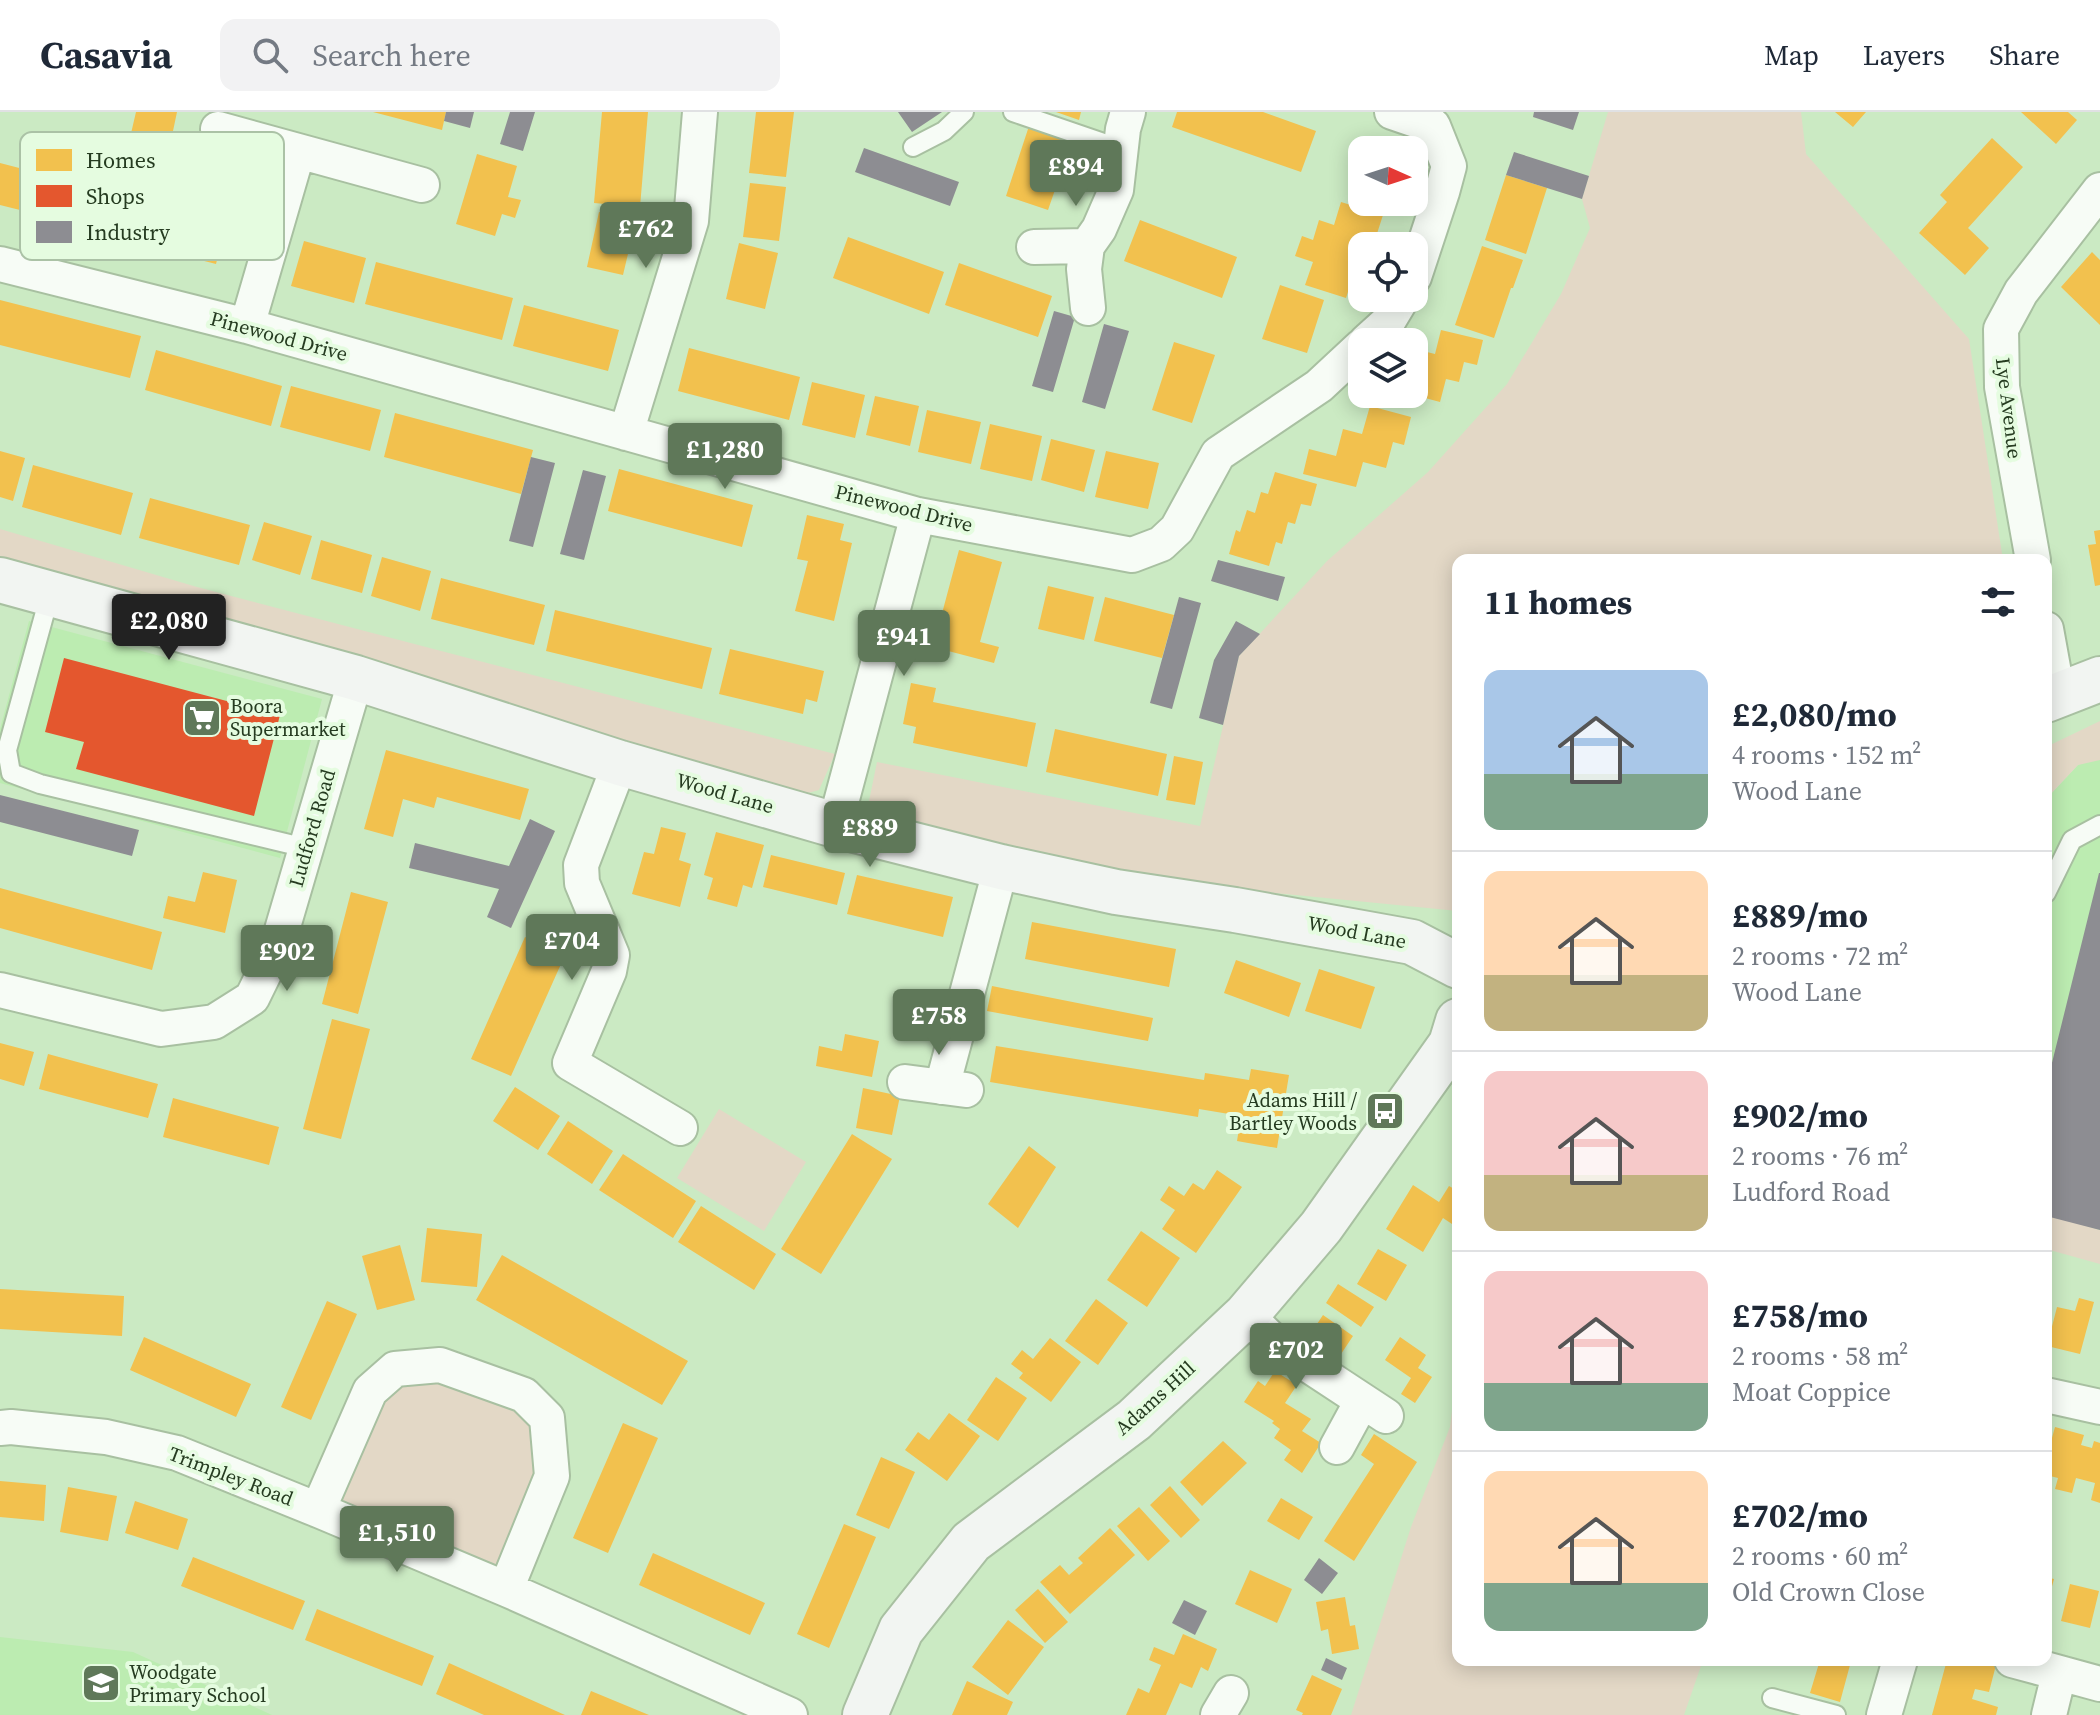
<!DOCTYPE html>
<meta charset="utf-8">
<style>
body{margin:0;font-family:"Source Serif 4",serif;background:#f2f2f3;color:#1f2937;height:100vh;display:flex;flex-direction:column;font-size:30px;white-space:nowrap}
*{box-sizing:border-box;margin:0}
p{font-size:26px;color:#747a83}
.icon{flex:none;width:44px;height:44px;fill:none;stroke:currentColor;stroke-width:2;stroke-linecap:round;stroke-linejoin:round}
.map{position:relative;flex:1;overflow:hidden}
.side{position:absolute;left:1452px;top:442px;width:600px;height:1112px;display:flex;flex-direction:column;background:#fff;border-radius:16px;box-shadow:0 4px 20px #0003}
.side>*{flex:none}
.needle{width:52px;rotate:93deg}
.tools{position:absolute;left:1348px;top:24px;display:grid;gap:16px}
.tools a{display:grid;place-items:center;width:80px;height:80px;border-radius:16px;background:#fff;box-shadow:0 4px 20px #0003;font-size:40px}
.price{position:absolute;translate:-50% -68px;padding:0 18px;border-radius:8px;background:#5f7859;color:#fff;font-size:26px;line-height:52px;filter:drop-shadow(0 2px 4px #0008)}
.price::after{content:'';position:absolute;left:50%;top:48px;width:24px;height:18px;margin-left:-12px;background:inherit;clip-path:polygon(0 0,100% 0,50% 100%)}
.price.current{background:#222;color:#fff}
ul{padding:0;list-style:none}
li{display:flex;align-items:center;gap:24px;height:200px;padding:0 32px}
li+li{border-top:2px solid #e0e1e3}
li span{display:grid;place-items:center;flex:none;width:224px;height:160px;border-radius:16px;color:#555}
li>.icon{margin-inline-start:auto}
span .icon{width:96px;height:96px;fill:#fffc;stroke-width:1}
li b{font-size:34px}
h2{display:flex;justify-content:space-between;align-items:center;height:96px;padding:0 32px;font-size:34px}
header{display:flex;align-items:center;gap:48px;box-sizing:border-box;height:112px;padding:0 40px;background:#fff;border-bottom:2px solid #e0e1e3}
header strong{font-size:38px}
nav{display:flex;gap:44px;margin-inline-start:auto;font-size:28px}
.search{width:560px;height:72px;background:#f2f2f3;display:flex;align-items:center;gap:20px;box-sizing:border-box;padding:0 28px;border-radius:16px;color:#747a83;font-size:30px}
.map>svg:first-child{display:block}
.built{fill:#bcecb1}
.green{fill:#e3d8c6}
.homes{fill:#f2c14e}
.shops{fill:#e4572e}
.industry{fill:#8d8d92}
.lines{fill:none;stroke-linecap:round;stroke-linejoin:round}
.lane-casing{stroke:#a8c0a1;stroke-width:22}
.street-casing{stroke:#a8c0a1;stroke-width:38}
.secondary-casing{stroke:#a8c0a1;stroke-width:48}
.lane{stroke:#f7fcf6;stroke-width:18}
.street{stroke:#f7fcf6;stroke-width:34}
.secondary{stroke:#f2f5f2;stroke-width:44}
.labels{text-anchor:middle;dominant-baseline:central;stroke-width:8;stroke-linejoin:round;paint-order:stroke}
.street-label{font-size:20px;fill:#253b20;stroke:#e5fce0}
.poi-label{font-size:20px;fill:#253b20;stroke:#e5fce0;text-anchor:start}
.key{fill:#e5fce0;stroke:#abc2a6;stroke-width:2}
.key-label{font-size:22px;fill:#253b20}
</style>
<header>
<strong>Casavia</strong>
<div class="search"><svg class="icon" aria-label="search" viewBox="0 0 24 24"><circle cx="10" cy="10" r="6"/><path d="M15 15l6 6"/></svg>Search here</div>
<nav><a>Map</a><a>Layers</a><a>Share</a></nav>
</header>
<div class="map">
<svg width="2100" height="1603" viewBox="0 0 2100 1603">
<rect width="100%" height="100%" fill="#cbeac3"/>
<!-- built -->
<path class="built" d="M29 509 322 587 280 746 0 671V617Z
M2100 645V1144L2046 1132V687L2078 653Z
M0 1525 133 1540 272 1603H0Z"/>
<!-- green -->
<path class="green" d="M1608 0H1801L1806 42 1969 227 2003 448H1458V799L1193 773 1037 744 880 703 869 689 877 650 1200 714 1239 544 1327 449 1428 360 1507 272 1561 182 1590 116 1582 87Z
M0 417 197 475 835 642 819 678 793 685 0 455Z
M2100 609V648L2078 653 2046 687V635Z
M719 997 806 1050 764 1119 677 1066Z
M2046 1102 2100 1118V1152L2046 1137Z
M1458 1251V1548H1703L1684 1603H1351L1411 1415 1450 1315Z
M442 1260 538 1308 542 1360 501 1461 332 1390 379 1284 401 1264Z"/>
<!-- homes -->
<path class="homes" d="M136 0H177L169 38 129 30Z
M373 0H446L442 18Z
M602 0H648L640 95 594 91Z
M756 0H794L786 65 749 61Z
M1056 0H1081L1079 8Z
M1177 0H1263L1316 19 1301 60 1172 15Z
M1835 0H1866L1853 15Z
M2021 0H2068L2077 8 2056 32Z
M1029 14 1072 29 1048 98 1006 84Z
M1992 26 2023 55 1968 116 1989 136 1965 163 1919 121 1947 90 1940 83Z
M1368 30 1387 38H1365Z
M477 42 517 54 508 85 521 88 515 106 502 102 495 124 456 112Z
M1362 47V88L1349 83Z
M0 51 54 65 44 104 0 93Z
M1506 63 1547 76 1526 142 1485 128Z
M750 71 786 75 779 129 743 125Z
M1341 90 1383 103 1373 134H1362V144L1360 143 1346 186 1305 173 1313 150 1295 144 1302 124 1313 128 1319 108 1334 113Z
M1368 90H1392L1389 98Z
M179 100 226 112 216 152 169 140Z
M599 100 636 108 623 163 587 155Z
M1140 108 1237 145 1222 186 1124 149Z
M848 125 944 160 929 202 833 166Z
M304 129 366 146 354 191 291 174Z
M739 131 778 141 765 197 726 187Z
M1482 134 1523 148 1513 176H1511L1494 226 1455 213Z
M2092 140 2100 148V213L2061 175Z
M376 150 513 186 502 228 365 192Z
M959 151 1052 184 1038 225 945 193Z
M1280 173 1324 188 1307 241 1262 227Z
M0 188 141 224 130 266 0 233Z
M524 193 619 218 608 259 513 234Z
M1441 218 1483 228 1477 253 1464 250 1459 270 1446 267 1440 290 1414 283V258L1418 259 1423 239 1435 242Z
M1174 230 1215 243 1192 311 1152 298Z
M689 236 800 265 789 308 678 279Z
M156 238 282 274 271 314 145 278Z
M812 270 865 283 855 326 802 313Z
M291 274 381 298 370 339 280 315Z
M875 284 919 294 910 334 866 323Z
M1370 294 1411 305 1404 333 1393 330 1386 356 1363 350 1356 375 1303 362 1309 337 1336 344 1343 317 1362 322Z
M927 298 981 310 971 352 918 340Z
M395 301 533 338 521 382 384 345Z
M990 312 1042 324 1032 369 980 357Z
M1051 327 1095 338 1084 380 1041 368Z
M0 339 25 346 13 389 0 385Z
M1106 339 1159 351 1148 397 1095 385Z
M33 353 133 381 121 423 22 395Z
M619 357 753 393 742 435 608 399Z
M1275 360 1317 372 1311 394 1301 392 1295 412 1288 410 1282 432 1276 430 1269 454 1229 442 1236 418 1240 420 1247 398 1255 401 1261 380 1268 382Z
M150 386 250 413 239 453 139 426Z
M807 403 844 412 840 428 852 431 834 509 795 499 808 449 797 447Z
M264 410 312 424 300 463 252 448Z
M2100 418V473L2095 474 2088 433 2096 432 2094 419Z
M321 428 372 443 362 481 311 467Z
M959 438 1002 450 980 530 999 535 994 551 933 535Z
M382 445 431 459 420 499 371 484Z
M441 466 545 493 534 533 431 507Z
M1048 474 1094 485 1084 528 1038 517Z
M1105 485 1174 503 1162 546 1094 529Z
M555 498 712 536 702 577 546 539Z
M730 537 824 559 817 590 806 587 803 602 719 582Z
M911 571 936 576 933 590 1036 611 1027 655 913 631 916 615 903 612Z
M1055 617 1167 642 1158 684 1046 660Z
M386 638 529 677 520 708 437 685 434 696 403 687 393 725 364 717Z
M1174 644 1203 650 1195 693 1166 688Z
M661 715 686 721 679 748 691 752 680 795 632 782 644 740 654 742Z
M716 720 764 733 752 776 743 773 737 795 707 787 713 766 704 763Z
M771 743 845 761 837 793 763 775Z
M203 760 237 768 225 821 163 806 168 784 195 790Z
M857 763 953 785 943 825 847 802Z
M0 776 162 820 152 858 0 816Z
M351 780 388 790 358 902 322 892Z
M1032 810 1176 837 1169 875 1025 847Z
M525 825 565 843 511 964 471 947Z
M1236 848 1301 871 1289 905 1224 881Z
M1319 857 1375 875 1361 917 1305 899Z
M992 874 1153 906 1148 929 987 899Z
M332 907 370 917 341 1027 303 1017Z
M845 922 879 929 872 965 816 954 819 934 842 939Z
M0 931 34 940 24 974 0 967Z
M996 934 1204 968 1205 961 1249 968 1251 957 1289 963 1277 1036 1237 1029 1241 1004 1199 997 1198 1005 990 970Z
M48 942 158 972 148 1006 39 977Z
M515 975 560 1004 538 1038 493 1009Z
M863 976 900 984 892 1023 856 1016Z
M173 986 279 1015 269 1053 163 1025Z
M568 1009 613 1039 592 1072 547 1042Z
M852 1022 892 1047 821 1162 781 1137Z
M1029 1034 1056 1055 1018 1116 988 1092Z
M623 1042 696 1089 673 1126 599 1078Z
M1217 1058 1242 1075 1196 1141 1162 1117 1175 1098 1160 1088 1169 1074 1184 1084 1193 1071 1204 1078Z
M1413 1073 1439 1090 1449 1074 1458 1079V1116L1443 1106 1423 1140 1386 1117Z
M701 1094 776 1142 754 1178 678 1130Z
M427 1116 482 1122 477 1175 421 1170Z
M1141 1119 1180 1146 1147 1195 1107 1168Z
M400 1133 415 1188 377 1198 362 1144Z
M1378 1137 1407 1153 1386 1189 1357 1172Z
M502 1143 688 1249 662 1293 476 1188Z
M1338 1172 1374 1195 1361 1215 1326 1191Z
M0 1177 124 1184 122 1224 0 1217Z
M2079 1186 2094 1190 2080 1242 2047 1234 2057 1195 2075 1199Z
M1096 1187 1128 1211 1098 1253 1065 1229Z
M327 1189 357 1202 311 1308 281 1295Z
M1323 1203 1353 1224 1341 1242 1311 1221Z
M144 1225 251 1272 236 1305 130 1258Z
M1400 1225 1426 1243 1418 1256 1432 1265 1415 1291 1401 1282 1411 1266 1385 1248Z
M1050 1226 1081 1250 1051 1290 1019 1266 1023 1261 1011 1252 1022 1238 1033 1247Z
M1275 1259 1297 1273 1285 1291 1311 1307 1302 1319 1321 1331 1302 1361 1284 1348 1291 1338 1274 1326 1280 1317 1272 1311 1274 1309 1244 1290 1258 1269 1265 1274Z
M996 1265 1027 1286 998 1329 967 1308Z
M949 1301 980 1324 947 1369 905 1338 918 1320 929 1328Z
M623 1311 658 1326 608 1441 573 1426Z
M2055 1315 2084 1323 2081 1333 2092 1336 2094 1329 2100 1331V1391L2091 1388 2095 1371 2076 1366 2072 1381 2055 1377 2058 1366 2046 1363V1331L2050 1333Z
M1374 1322 1417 1350 1354 1449 1324 1429 1374 1352 1361 1343Z
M1223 1329 1247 1351 1202 1394 1180 1370Z
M881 1345 915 1360 889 1417 856 1403Z
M0 1369 46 1373 44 1409 0 1405Z
M1170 1374 1200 1408 1181 1426 1150 1393Z
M68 1375 117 1384 108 1429 60 1420Z
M1281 1386 1313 1405 1299 1428 1267 1409Z
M135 1389 188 1407 178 1438 125 1421Z
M1139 1395 1170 1429 1148 1449 1117 1414Z
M844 1412 876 1425 829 1536 797 1522Z
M1110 1416 1135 1443 1070 1502 1040 1470 1060 1453 1069 1463 1083 1451 1078 1446Z
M653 1441 765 1491 750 1523 639 1473Z
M193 1445 305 1489 293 1518 181 1474Z
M1250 1458 1292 1477 1277 1511 1235 1492Z
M2046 1465 2054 1467 2047 1493 2046 1492Z
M2070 1472 2099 1479 2090 1516 2061 1509Z
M1038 1477 1068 1510 1045 1531 1015 1498Z
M1345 1485 1350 1514 1355 1513 1359 1537 1332 1542 1328 1517 1321 1519 1316 1490Z
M317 1497 434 1544 422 1574 305 1528Z
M1008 1508 1044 1535 1008 1583 972 1555Z
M1183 1522 1217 1537 1208 1559 1201 1555 1192 1576 1180 1571 1166 1603H1126L1138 1576 1149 1581 1161 1553 1149 1548 1154 1535 1174 1543Z
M1820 1548H1832L1850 1553 1840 1590 1810 1581Z
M1947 1548H1979L1996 1553 1989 1580 1975 1577 1972 1587 1998 1595 1996 1603H1932Z
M449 1551 565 1603H484L436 1582Z
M1312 1563 1342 1577 1331 1603H1302L1303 1601 1296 1598Z
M967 1569 1013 1590 1007 1603H952Z
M591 1579 649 1603H581Z"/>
<!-- shops -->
<path class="shops" d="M64 546 280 603 254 704 76 657 84 630 45 620Z"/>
<!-- industry -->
<path class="industry" d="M446 0H474L470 16 444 9Z
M510 0H535L523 39 500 32Z
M898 0H942L912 20Z
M1534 0H1579L1573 18 1533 5Z
M864 36 959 70 950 94 855 60Z
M1514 40 1589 64 1582 87 1506 63Z
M1054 199 1075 205 1053 280 1032 274Z
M1104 212 1129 219 1105 297 1082 290Z
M531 345 555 351 533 435 509 429Z
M583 358 606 364 584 448 560 442Z
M1218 448 1285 465 1278 489 1211 469Z
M1179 485 1201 491 1172 597 1150 591Z
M1236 509 1260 522 1239 544 1223 613 1199 606 1214 548Z
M0 683 139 718 132 744 0 710Z
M530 707 555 719 511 816 487 805 499 777 409 756 415 731 509 754Z
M2099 761H2100V1118L2046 1104V975Z
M1319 1446 1338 1461 1322 1482 1304 1468Z
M1184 1488 1207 1499 1195 1523 1172 1511Z
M1326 1546 1347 1556 1342 1568 1321 1558Z"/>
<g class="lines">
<defs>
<path id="lane" d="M1013 0 1121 37
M913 35 944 19 964 0
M50 482 7 638 11 661 40 672 306 736
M2046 781 2072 728 2100 713
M1772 1586 1836 1603"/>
<path id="street" d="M1392 0 1433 14 1449 54 1442 80 1414 165
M218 17 422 73
M1034 135 1087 134
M0 152 247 214 918 403 1132 443 1161 432 1177 417 1218 342 1319 274 1362 234
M1088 196 1084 157 1087 134 1099 117 1116 78 1123 17 1128 0
M247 214 298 39
M1366 230 1387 211 1402 186
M626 321 691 109 700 0
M2033 448 2002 275 2001 217 2021 180 2100 78
M2046 517 2058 583
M620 651 581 753 582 771 612 843 609 859 570 951 680 1016
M835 713 918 403
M0 878 161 917 214 910 252 886 277 835 356 566
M905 970 966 978
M942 975 1001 755
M1246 1203 1275 1231 1386 1304
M2046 1283 2100 1295
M0 1316 11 1315 106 1325 177 1341 318 1398 506 1477 790 1603
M1337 1335 1362 1289
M318 1398 370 1279 395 1257 440 1253 524 1283 547 1306 552 1364 506 1477
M2012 1548 2100 1572
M1218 1603 1231 1581
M1884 1603 1900 1548
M2049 1603 2059 1562"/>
<path id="secondary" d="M0 468 356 566 620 651 835 713 1001 755 1116 780 1235 798 1412 830 1458 854
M2046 588 2100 567
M865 1603 901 1518 971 1430 1134 1308 1246 1203 1321 1115 1451 932 1458 909"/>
</defs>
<!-- lane casing -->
<use href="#lane" class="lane-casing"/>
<!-- street casing -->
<use href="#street" class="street-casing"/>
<!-- secondary casing -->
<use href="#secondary" class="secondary-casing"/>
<!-- lane -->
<use href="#lane" class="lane"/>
<!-- street -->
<use href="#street" class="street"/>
<!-- secondary -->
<use href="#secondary" class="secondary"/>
</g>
<!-- icons -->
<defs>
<symbol id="supermarket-square" viewBox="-11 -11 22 22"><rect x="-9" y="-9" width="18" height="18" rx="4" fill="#5f7859" stroke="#e5fce0"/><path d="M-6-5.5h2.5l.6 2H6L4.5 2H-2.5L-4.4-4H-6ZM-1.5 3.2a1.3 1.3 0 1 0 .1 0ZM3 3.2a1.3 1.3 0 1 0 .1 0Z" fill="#fff"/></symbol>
<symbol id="bus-square" viewBox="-11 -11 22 22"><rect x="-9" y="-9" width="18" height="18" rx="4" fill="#5f7859" stroke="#e5fce0"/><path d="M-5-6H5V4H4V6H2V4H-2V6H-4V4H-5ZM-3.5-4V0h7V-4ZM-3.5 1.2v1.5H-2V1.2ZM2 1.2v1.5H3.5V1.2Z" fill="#fff"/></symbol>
<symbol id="school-square" viewBox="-11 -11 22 22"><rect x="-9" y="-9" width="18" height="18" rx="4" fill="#5f7859" stroke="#e5fce0"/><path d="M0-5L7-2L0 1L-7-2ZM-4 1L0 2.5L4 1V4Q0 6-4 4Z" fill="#fff"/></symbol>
</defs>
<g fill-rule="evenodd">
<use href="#supermarket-square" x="180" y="584" width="44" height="44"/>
<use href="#bus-square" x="1363" y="977" width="44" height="44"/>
<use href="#school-square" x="79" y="1549" width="44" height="44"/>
</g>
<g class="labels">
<!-- street labels -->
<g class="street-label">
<text transform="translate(279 224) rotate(15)">Pinewood Drive</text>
<text transform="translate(2009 296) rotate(83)">Lye Avenue</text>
<text transform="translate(904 396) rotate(14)">Pinewood Drive</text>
<text transform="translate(725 681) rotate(16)">Wood Lane</text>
<text transform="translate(312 716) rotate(-74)">Ludford Road</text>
<text transform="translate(1357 820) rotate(11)">Wood Lane</text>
<text transform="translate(1155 1286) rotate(-42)">Adams Hill</text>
<text transform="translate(231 1364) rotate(21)">Trimpley Road</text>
</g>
<!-- poi labels -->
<g class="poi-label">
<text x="230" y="594">Boora<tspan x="230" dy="23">Supermarket</tspan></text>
<text x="1357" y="988" text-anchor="end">Adams Hill /<tspan x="1357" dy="23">Bartley Woods</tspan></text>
<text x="129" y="1560">Woodgate<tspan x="129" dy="23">Primary School</tspan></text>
</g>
</g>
<!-- legend -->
<rect x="20" y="20" width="264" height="128" rx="12" class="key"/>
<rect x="36" y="37" width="36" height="22" fill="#f2c14e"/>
<rect x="36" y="73" width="36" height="22" fill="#e4572e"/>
<rect x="36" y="109" width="36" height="22" fill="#8d8d92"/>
<g class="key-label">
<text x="86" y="56">Homes</text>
<text x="86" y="92">Shops</text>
<text x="86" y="128">Industry</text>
</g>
</svg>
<div class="tools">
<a><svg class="needle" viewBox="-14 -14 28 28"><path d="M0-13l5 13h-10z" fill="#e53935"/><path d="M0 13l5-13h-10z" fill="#747a83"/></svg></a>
<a><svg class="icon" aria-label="locate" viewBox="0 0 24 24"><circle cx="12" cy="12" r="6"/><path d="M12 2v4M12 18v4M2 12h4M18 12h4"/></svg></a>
<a><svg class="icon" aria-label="layers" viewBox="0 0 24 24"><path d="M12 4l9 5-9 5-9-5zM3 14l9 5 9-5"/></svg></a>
</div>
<b class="price" style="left:1076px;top:96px">£894</b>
<b class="price" style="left:646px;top:158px">£762</b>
<b class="price" style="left:725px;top:379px">£1,280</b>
<b class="price current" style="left:169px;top:550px">£2,080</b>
<b class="price" style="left:904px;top:566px">£941</b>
<b class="price" style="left:870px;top:757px">£889</b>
<b class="price" style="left:572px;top:870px">£704</b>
<b class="price" style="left:287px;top:881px">£902</b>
<b class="price" style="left:939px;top:945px">£758</b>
<b class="price" style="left:1296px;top:1279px">£702</b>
<b class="price" style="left:397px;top:1462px">£1,510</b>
<section class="side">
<h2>11 homes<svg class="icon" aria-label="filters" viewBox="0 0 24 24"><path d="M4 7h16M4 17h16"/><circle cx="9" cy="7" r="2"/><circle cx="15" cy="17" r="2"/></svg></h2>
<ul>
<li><span style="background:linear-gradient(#a9c7e8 65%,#7fa58c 0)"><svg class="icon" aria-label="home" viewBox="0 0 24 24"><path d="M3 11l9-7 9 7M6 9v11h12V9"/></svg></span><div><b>£2,080/mo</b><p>4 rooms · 152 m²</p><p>Wood Lane</p></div></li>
<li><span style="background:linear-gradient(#ffd9b3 65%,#c2b280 0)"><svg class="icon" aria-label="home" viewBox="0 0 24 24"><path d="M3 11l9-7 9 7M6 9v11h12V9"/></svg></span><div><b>£889/mo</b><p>2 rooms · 72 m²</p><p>Wood Lane</p></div></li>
<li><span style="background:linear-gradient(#f6c9c9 65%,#c2b280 0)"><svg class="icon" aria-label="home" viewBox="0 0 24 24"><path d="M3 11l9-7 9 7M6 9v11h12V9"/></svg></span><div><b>£902/mo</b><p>2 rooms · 76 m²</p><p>Ludford Road</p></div></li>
<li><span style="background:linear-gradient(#f6c9c9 70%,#7fa58c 0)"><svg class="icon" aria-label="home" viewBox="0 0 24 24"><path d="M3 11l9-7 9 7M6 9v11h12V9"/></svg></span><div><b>£758/mo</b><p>2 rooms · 58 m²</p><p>Moat Coppice</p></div></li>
<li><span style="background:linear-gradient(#ffd9b3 70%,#7fa58c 0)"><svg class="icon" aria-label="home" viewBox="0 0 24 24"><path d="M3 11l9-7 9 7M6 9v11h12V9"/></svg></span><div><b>£702/mo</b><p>2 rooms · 60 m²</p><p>Old Crown Close</p></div></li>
</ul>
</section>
</div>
